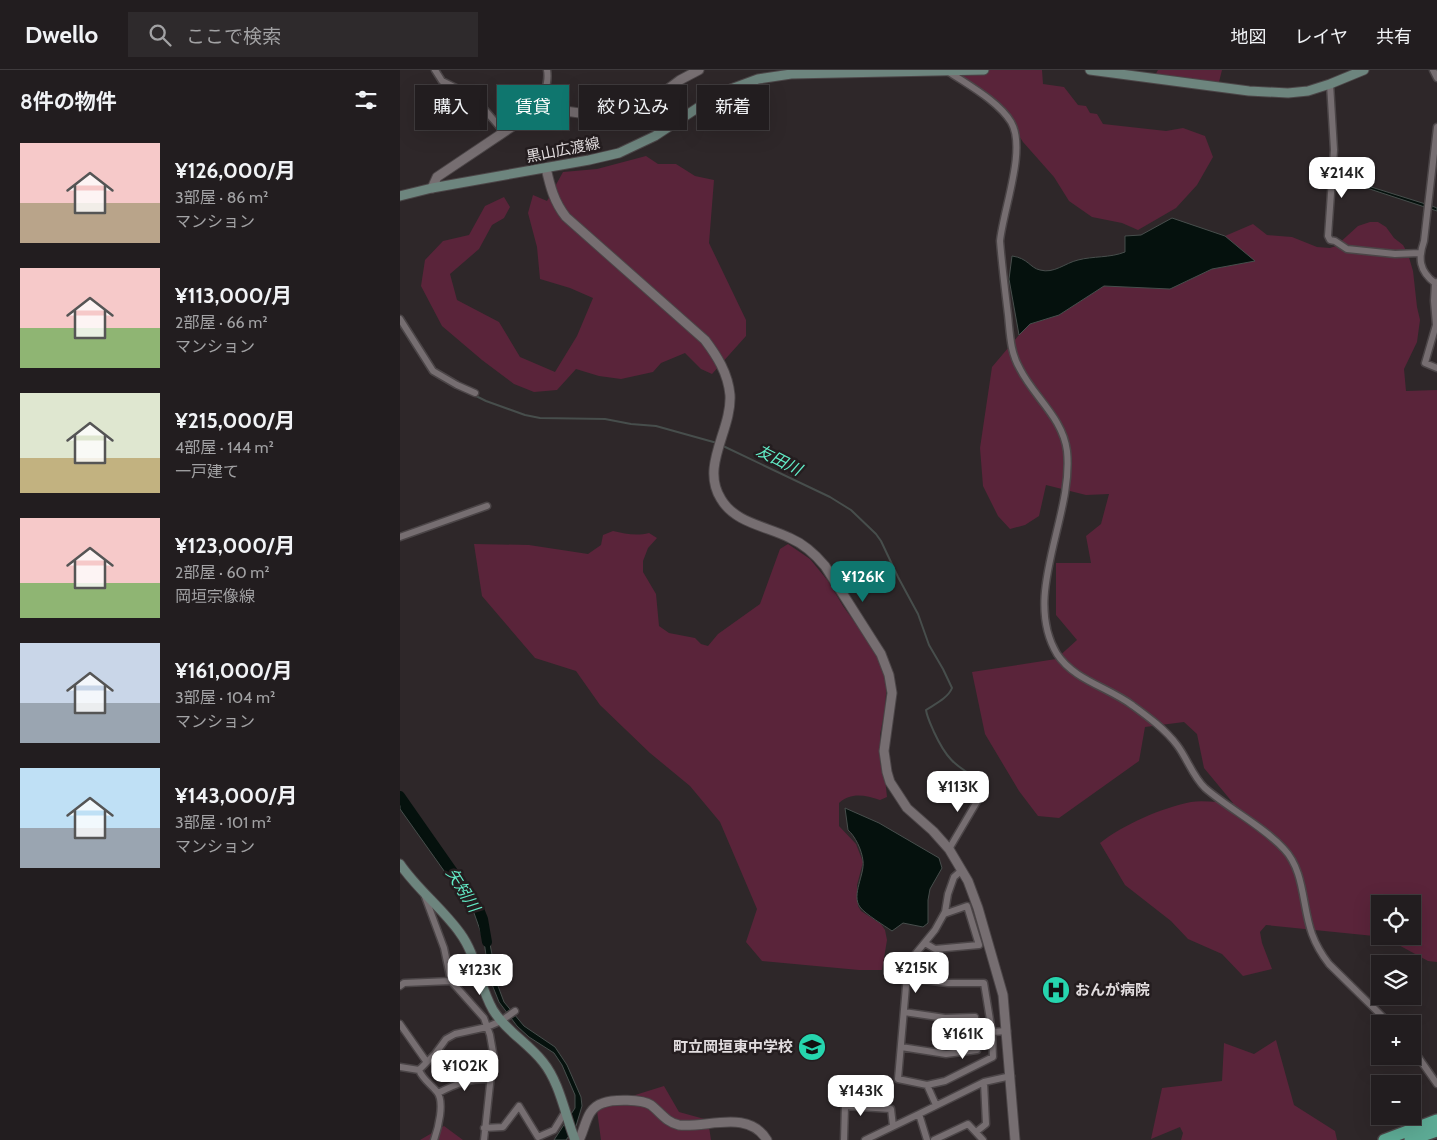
<!DOCTYPE html>
<html lang="ja">
<meta charset="utf-8">
<style>
body{margin:0;font-family:Cabin,"Noto Sans JP",sans-serif;background:#2e2a2c;color:#f1f3f6;height:100vh;display:flex;flex-direction:column;font-size:19px;white-space:nowrap}
*{box-sizing:border-box;margin:0}
p{font-size:16px;color:#a2a2a4}
.icon{flex:none;width:28px;height:28px;fill:none;stroke:currentColor;stroke-width:2;stroke-linecap:round;stroke-linejoin:round}
.map{position:relative;flex:1;overflow:hidden}
.drawer{display:flex;flex-direction:column;background:#221d1f;width:400px}
.drawer>*{flex:none}
.guide{position:absolute;left:15px;top:15px;width:475px;height:45px;display:flex;gap:10px}
.fabs{position:absolute;left:971px;top:825px;display:grid;gap:10px}
.fabs a{display:grid;place-items:center;width:50px;height:50px;border-radius:0px;background:#221d1f;box-shadow:0 5px 20px #0002,0 0 0 1px #3f3b3d;font-size:25px}
.price{position:absolute;translate:-50% -42px;padding:0 11px;border-radius:10px;background:#fff;color:#222;font-size:16px;line-height:32px;filter:drop-shadow(0 1px 2px #0008)}
.price::after{content:'';position:absolute;left:50%;top:30px;width:15px;height:11px;margin-left:-8px;background:inherit;clip-path:polygon(0 0,100% 0,50% 100%)}
.price.active{background:#0f766e;color:#fff}
ul{padding:0;list-style:none}
li{display:flex;align-items:center;gap:15px;height:125px;padding:0 20px}
li span{display:grid;place-items:center;flex:none;width:140px;height:100px;border-radius:0px;color:#555}
li>.icon{margin-inline-start:auto}
span .icon{width:60px;height:60px;fill:#fffc;stroke-width:1}
li b{font-size:21px}
h2{display:flex;justify-content:space-between;align-items:center;height:60px;padding:0 20px;font-size:21px}
.pill{padding:0 18px;border-radius:0px;background:#221d1f;box-shadow:0 5px 20px #0002,0 0 0 1px #3f3b3d;font-size:18px;line-height:45px}
.pill.active{background:#0f766e;color:#fff}
header{display:flex;align-items:center;gap:30px;box-sizing:border-box;height:70px;padding:0 25px;background:#221d1f;border-bottom:1px solid #3f3b3d}
header strong{font-size:24px}
nav{display:flex;gap:28px;margin-inline-start:auto;font-size:18px}
.search{width:350px;height:45px;background:#2e2a2c;display:flex;align-items:center;gap:12px;box-sizing:border-box;padding:0 18px;border-radius:0px;color:#a2a2a4;font-size:19px}
main{display:flex;flex:1;min-height:0}
.map>svg:first-child{display:block}
.green{fill:#5a243a;fill-rule:evenodd}
.water{fill:#05110d;stroke:#474e4c}
.lines{fill:none;stroke-linecap:round;stroke-linejoin:round}
.stream{stroke:#474e4c;stroke-width:2}
.river{stroke:#05110d;stroke-width:10}
.minor-casing{stroke:#4b4547;stroke-width:9}
.tertiary-casing{stroke:#4b4547;stroke-width:11}
.secondary-casing{stroke:#4b4547;stroke-width:11}
.trunk-casing{stroke:#4b4547;stroke-width:14}
.minor{stroke:#766e71;stroke-width:6}
.tertiary{stroke:#766e71;stroke-width:9}
.secondary{stroke:#6d857e;stroke-width:9}
.trunk{stroke:#5dab95;stroke-width:11}
.labels{text-anchor:middle;dominant-baseline:central;stroke-width:5;stroke-linejoin:round;paint-order:stroke}
.street-label{font-size:15px;fill:#e2dddf;stroke:#241d1f}
.poi-label{font-size:15px;font-weight:bold;fill:#e2dddf;stroke:#241d1f;text-anchor:start}
.water-label{font-size:16px;font-style:italic;fill:#62ecc7;stroke:#241d1f}
</style>
<header>
<strong>Dwello</strong>
<div class="search"><svg class="icon" aria-label="search" viewBox="0 0 24 24"><circle cx="10" cy="10" r="6"/><path d="M15 15l6 6"/></svg>ここで検索</div>
<nav><a>地図</a><a>レイヤ</a><a>共有</a></nav>
</header>
<main>
<section class="drawer">
<h2>8件の物件<svg class="icon" aria-label="filters" viewBox="0 0 24 24"><path d="M4 7h16M4 17h16"/><circle cx="9" cy="7" r="2"/><circle cx="15" cy="17" r="2"/></svg></h2>
<ul>
<li><span style="background:linear-gradient(#f6c9c9 60%,#b9a48a 0)"><svg class="icon" aria-label="home" viewBox="0 0 24 24"><path d="M3 11l9-7 9 7M6 9v11h12V9"/></svg></span><div><b>¥126,000/月</b><p>3部屋 · 86 m²</p><p>マンション</p></div></li>
<li><span style="background:linear-gradient(#f6c9c9 60%,#8fb573 0)"><svg class="icon" aria-label="home" viewBox="0 0 24 24"><path d="M3 11l9-7 9 7M6 9v11h12V9"/></svg></span><div><b>¥113,000/月</b><p>2部屋 · 66 m²</p><p>マンション</p></div></li>
<li><span style="background:linear-gradient(#dfe7d0 65%,#c2b280 0)"><svg class="icon" aria-label="home" viewBox="0 0 24 24"><path d="M3 11l9-7 9 7M6 9v11h12V9"/></svg></span><div><b>¥215,000/月</b><p>4部屋 · 144 m²</p><p>一戸建て</p></div></li>
<li><span style="background:linear-gradient(#f6c9c9 65%,#8fb573 0)"><svg class="icon" aria-label="home" viewBox="0 0 24 24"><path d="M3 11l9-7 9 7M6 9v11h12V9"/></svg></span><div><b>¥123,000/月</b><p>2部屋 · 60 m²</p><p>岡垣宗像線</p></div></li>
<li><span style="background:linear-gradient(#c9d6e8 60%,#9aa5b1 0)"><svg class="icon" aria-label="home" viewBox="0 0 24 24"><path d="M3 11l9-7 9 7M6 9v11h12V9"/></svg></span><div><b>¥161,000/月</b><p>3部屋 · 104 m²</p><p>マンション</p></div></li>
<li><span style="background:linear-gradient(#bfe0f5 60%,#9aa5b1 0)"><svg class="icon" aria-label="home" viewBox="0 0 24 24"><path d="M3 11l9-7 9 7M6 9v11h12V9"/></svg></span><div><b>¥143,000/月</b><p>3部屋 · 101 m²</p><p>マンション</p></div></li>
</ul>
</section>
<div class="map">
<svg width="1037" height="1070" viewBox="0 0 1037 1070">
<rect width="100%" height="100%" fill="#2e2729"/>
<!-- green -->
<path class="green" d="M552 0H642L643 14 664 17 678 35 686 36 690 43 697 44 703 54 766 61 783 58 805 66 813 87 797 115 776 138 738 160 722 153 692 147 669 131 654 107 623 72 609 50Z
M758 0H822L819 12 817 15 754 7Z
M246 86 258 94H276L295 106 314 110 309 173 346 250V266L312 304 301 299 285 283 261 293 253 302 221 309 199 306 176 299 157 320 134 322 114 314 82 290 42 256 21 216 25 190 43 171 69 165 85 136 104 127 110 137 104 148 92 155 79 179 50 204 57 230 99 252 120 287 155 302 177 266 193 228 170 218 140 209 137 177 128 143 133 125 147 131 163 102 197 99Z
M970 152H978L986 157 994 168 1003 175 1008 184 1013 201 1017 237 1020 250 1017 272 1004 299 1006 321 1037 320V892L1028 891 984 867 866 855 860 862 862 873 872 899 843 906 822 884 788 869 771 851 725 815 700 773C723 755 761 738 791 732 804 730 820 733 833 733L804 698 797 664 784 652 745 657 739 691 659 748 638 746 619 721 585 664 572 602 656 589 677 570 656 545V493H691L686 466 701 454 709 424 686 425 646 415 639 446 625 455 610 459 598 446 583 416 580 378 592 297 619 265 630 254 659 245 704 216 770 219 812 199 854 191 825 166 853 154 867 165 892 167 917 177 930 178 936 176 958 156ZM980 834H1012V866H980Z
M213 461C225 464 237 466 249 463L257 468 248 478 243 491V502L256 524 259 556 269 563 295 568 301 574 308 576 318 564 360 534 380 479 388 474 410 489 428 511 443 536 476 582 487 609 485 639 480 665V693L485 708 487 727 480 730C465 725 451 722 439 733V756L456 774 463 792 457 815 458 836 461 841 481 854 485 860 487 870 482 900H459L362 891 346 872 357 839 320 752 290 716 250 683 200 635 176 601 135 588 82 526 74 474 129 475 188 484 201 475 203 465Z
M876 970 894 1035 935 1061 937 1070H781L783 1063 780 1057 751 1069 762 1018 822 1011 824 973 854 984Z
M264 1016 279 1042 308 1050 311 1070H201L196 1033 232 1026Z
M44 1056 63 1070H20Z"/>
<!-- water -->
<path class="water" d="M936 106 1032 136 1037 138V141L936 108Z
M772 148 825 166 855 191 812 199 770 219 704 216 659 245 630 254 619 265 609 209 612 186C628 188 630 198 640 200 654 204 665 193 678 190 693 186 710 188 725 182V166L741 165Z
M0 728 65 820 79 843 90 874 98 916 104 932 124 956 155 977 167 995 181 1027 182 1036 176 1056 166 1070H154L175 1038V1025L162 995 154 983 129 967 117 956 99 932 89 907 84 871 74 843 0 739Z
M445 738 479 753 539 788 542 798 530 819 528 830V853L523 857 503 853 492 861C485 856 465 844 460 837 451 825 465 804 463 791 462 780 455 766 448 760Z"/>
<g class="lines">
<!-- stream -->
<path class="stream" d="M74 325 86 331 125 345 140 348 205 349 231 354 256 356 317 373
M321 375 430 427 451 440 476 464 481 471 498 507 518 544 529 575 543 599 552 618C548 628 535 634 526 640 527 647 531 655 534 662 546 688 554 695 578 709"/>
<!-- river -->
<path class="river" d="M0 726 79 839 83 849 87 872"/>
<defs>
<path id="minor" d="M35 0 42 11 66 23 78 32 104 62
M1033 0 1037 8
M549 2C568 15 598 31 611 52 627 79 603 140 600 171 602 196 605 220 608 245 610 264 610 282 620 299 634 327 663 348 667 381 674 447 621 524 657 584 674 610 708 617 732 635 747 646 765 659 777 675 787 688 793 707 805 718 829 739 863 756 884 779 905 801 902 837 912 864 916 875 922 885 929 894L990 954
M930 14 934 80 928 166 930 170 935 171 947 179 995 184 1020 183
M260 25 279 49
M140 43C140 27 150 16 147 0
M1037 57 1024 171C1018 188 1019 201 1035 213L1037 212
M1035 213 1034 231 1036 255 1025 293 1037 298
M0 249 33 301 57 315 75 323
M0 467 87 436
M549 779 582 723 581 711
M24 824 44 878 51 911
M525 873 535 879 579 875 567 836 544 844
M507 908 548 913H584L592 962 607 961
M0 916 4 913 51 911 84 948 90 965 94 988 91 1005 84 1070
M0 954 26 991
M501 977 546 984 577 980 575 947 545 948 504 942
M1012 978 1037 1014
M0 997 19 1000
M19 1000 35 984 46 969 55 964 87 957 101 951 115 941
M19 1000C23 1010 31 1014 37 1022 45 1032 38 1059 34 1070
M527 1015 545 1011 593 987 592 962
M38 1023C56 1014 70 1008 90 1009
M536 1035 527 1015 498 1009 508 893 535 860 545 842 548 824 554 807 562 800
M519 1044 584 1012 611 1006
M84 1058 103 1057 119 1036 138 1067 154 1060 165 1042
M576 1062 586 1054 584 1012
M444 1070 445 1036 491 1039 493 1056
M465 1070 519 1044 527 1070
M534 1070 568 1054 583 1070"/>
<path id="tertiary" d="M146 98C150 116 154 132 166 147L305 270C317 286 328 303 330 325 332 360 300 396 321 429 335 453 366 456 390 468 404 474 415 484 425 496L481 584 489 605 492 623 484 681 487 702 490 712 507 738 533 761 549 779 568 811 578 838 603 925 615 1070
M32 118 37 107 119 52 140 43 155 41H165L194 45 223 42 252 31 280 10 299 0
M179 1070C186 1057 186 1038 203 1033 213 1029 242 1029 251 1035 260 1042 267 1053 279 1055 308 1058 348 1039 367 1070"/>
<path id="secondary" d="M690 0 849 21 888 23 908 21 930 14 964 0
M0 126 32 118 189 90 219 83 255 66 320 23 358 9 391 4 584 0
M0 794C17 819 42 838 60 863 77 886 79 916 93 940 106 961 128 973 143 992 160 1013 165 1045 175 1070"/>
<path id="trunk" d="M984 1070 1037 1050
M1010 1070 1037 1061"/>
</defs>
<!-- minor casing -->
<use href="#minor" class="minor-casing"/>
<!-- tertiary casing -->
<use href="#tertiary" class="tertiary-casing"/>
<!-- secondary casing -->
<use href="#secondary" class="secondary-casing"/>
<!-- trunk casing -->
<use href="#trunk" class="trunk-casing"/>
<!-- minor -->
<use href="#minor" class="minor"/>
<!-- tertiary -->
<use href="#tertiary" class="tertiary"/>
<!-- secondary -->
<use href="#secondary" class="secondary"/>
<!-- trunk -->
<use href="#trunk" class="trunk"/>
</g>
<!-- icons -->
<defs>
<symbol id="hospital-disc" viewBox="-11 -11 22 22"><circle r="9.5" fill="#26d5ae" stroke="#241d1f"/><path d="M-5-5h3v3.5h4V-5h3V5h-3V1.5h-4V5h-3Z" fill="#111"/></symbol>
<symbol id="school-disc" viewBox="-11 -11 22 22"><circle r="9.5" fill="#26d5ae" stroke="#241d1f"/><path d="M0-5L7-2L0 1L-7-2ZM-4 1L0 2.5L4 1V4Q0 6-4 4Z" fill="#111"/></symbol>
</defs>
<g fill-rule="evenodd">
<use href="#hospital-disc" x="640" y="904" width="32" height="32"/>
<use href="#school-disc" x="396" y="961" width="32" height="32"/>
</g>
<g class="labels">
<!-- street labels -->
<g class="street-label">
<text transform="translate(163 80) rotate(-11)">黒山広渡線</text>
</g>
<!-- poi labels -->
<g class="poi-label">
<text x="675" y="920">おんが病院</text>
<text x="393" y="977" text-anchor="end">町立岡垣東中学校</text>
</g>
<!-- water labels -->
<g class="water-label">
<text transform="translate(379 390) rotate(27)">友田川</text>
<text transform="translate(63 820) rotate(58)">矢矧川</text>
</g>
</g>
</svg>
<div class="fabs">
<a><svg class="icon" aria-label="locate" viewBox="0 0 24 24"><circle cx="12" cy="12" r="6"/><path d="M12 2v4M12 18v4M2 12h4M18 12h4"/></svg></a>
<a><svg class="icon" aria-label="layers" viewBox="0 0 24 24"><path d="M12 4l9 5-9 5-9-5zM3 14l9 5 9-5"/></svg></a>
<a>+</a>
<a>−</a>
</div>
<b class="price" style="left:942px;top:129px">¥214K</b>
<b class="price active" style="left:463px;top:533px">¥126K</b>
<b class="price" style="left:558px;top:743px">¥113K</b>
<b class="price" style="left:516px;top:924px">¥215K</b>
<b class="price" style="left:80px;top:926px">¥123K</b>
<b class="price" style="left:563px;top:990px">¥161K</b>
<b class="price" style="left:65px;top:1022px">¥102K</b>
<b class="price" style="left:461px;top:1047px">¥143K</b>
<div class="guide">
<a class="pill">購入</a>
<a class="pill active">賃貸</a>
<a class="pill">絞り込み</a>
<a class="pill">新着</a>
</div>
</div>
</main>
